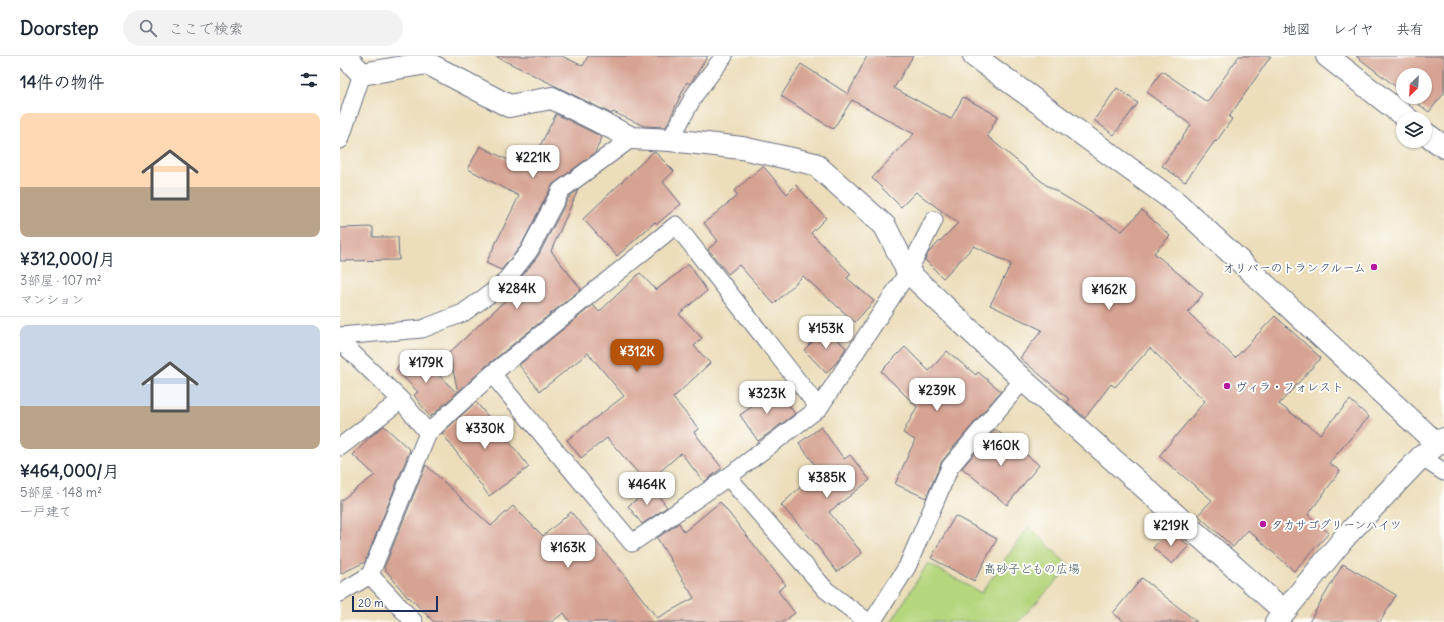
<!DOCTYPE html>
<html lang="ja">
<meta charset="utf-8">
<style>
body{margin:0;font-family:Delius,"Klee One",sans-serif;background:#f2f2f3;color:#1f2937;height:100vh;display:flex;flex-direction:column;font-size:15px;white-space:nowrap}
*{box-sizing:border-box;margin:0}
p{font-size:13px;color:#747a83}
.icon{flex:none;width:22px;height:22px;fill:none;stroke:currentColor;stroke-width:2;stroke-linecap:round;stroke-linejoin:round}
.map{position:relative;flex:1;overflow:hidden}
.details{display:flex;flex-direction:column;background:#fff;width:340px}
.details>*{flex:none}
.needle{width:26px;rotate:204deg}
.buttons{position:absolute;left:1056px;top:12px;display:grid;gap:8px}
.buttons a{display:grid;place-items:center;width:36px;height:36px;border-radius:50%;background:#fff;box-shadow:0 1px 3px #0004;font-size:20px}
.scale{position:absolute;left:12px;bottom:10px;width:86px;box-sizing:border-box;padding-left:4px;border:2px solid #1b2f5e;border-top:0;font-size:11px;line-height:14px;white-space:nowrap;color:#1b2f5e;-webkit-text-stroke:3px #fdfcf7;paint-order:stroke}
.price{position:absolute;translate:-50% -34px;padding:0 9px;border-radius:8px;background:#fff;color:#222;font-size:13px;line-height:26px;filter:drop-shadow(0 1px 2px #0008)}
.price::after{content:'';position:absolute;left:50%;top:24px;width:12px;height:9px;margin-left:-6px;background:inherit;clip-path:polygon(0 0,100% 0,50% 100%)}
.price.current{background:#b45309;color:#fff}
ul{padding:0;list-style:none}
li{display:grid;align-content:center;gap:8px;height:212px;padding:0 20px}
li+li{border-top:1px solid #e0e1e3}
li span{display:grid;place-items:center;height:124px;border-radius:8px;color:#555}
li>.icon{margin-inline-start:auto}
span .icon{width:72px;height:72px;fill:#fffc;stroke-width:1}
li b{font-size:17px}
h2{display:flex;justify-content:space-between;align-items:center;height:48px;padding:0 20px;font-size:17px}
header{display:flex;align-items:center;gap:24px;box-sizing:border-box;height:56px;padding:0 20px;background:#fff;border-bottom:1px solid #e0e1e3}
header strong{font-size:19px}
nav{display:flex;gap:22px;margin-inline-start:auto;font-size:14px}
.search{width:280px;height:36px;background:#f2f2f3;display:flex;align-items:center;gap:10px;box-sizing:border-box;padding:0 14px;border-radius:22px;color:#747a83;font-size:15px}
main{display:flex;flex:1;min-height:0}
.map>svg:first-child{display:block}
.green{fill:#b5d67d;stroke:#68826e}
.building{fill:#d6a292}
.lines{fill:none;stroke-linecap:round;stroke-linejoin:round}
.lane-casing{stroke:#646c7f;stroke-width:19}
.street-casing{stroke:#646c7f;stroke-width:24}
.lane{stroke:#fff;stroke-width:17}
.street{stroke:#fff;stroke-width:22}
.poi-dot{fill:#b5179e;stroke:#fdfcf7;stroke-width:1.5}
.labels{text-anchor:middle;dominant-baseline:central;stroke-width:4;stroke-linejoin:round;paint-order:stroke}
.poi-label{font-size:12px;fill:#1b2f5e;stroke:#fdfcf7;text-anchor:start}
.park-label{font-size:12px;fill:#425966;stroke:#fdfcf7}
</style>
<header>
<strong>Doorstep</strong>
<div class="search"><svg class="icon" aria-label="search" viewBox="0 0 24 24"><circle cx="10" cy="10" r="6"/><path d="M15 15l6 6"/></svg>ここで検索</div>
<nav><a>地図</a><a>レイヤ</a><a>共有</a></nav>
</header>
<main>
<section class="details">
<h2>14件の物件<svg class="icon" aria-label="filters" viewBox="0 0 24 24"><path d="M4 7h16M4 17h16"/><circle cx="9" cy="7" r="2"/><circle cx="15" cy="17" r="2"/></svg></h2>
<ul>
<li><span style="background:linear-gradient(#ffd9b3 60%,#b9a48a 0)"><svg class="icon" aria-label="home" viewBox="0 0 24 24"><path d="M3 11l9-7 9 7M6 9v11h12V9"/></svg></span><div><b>¥312,000/月</b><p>3部屋 · 107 m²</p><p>マンション</p></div></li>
<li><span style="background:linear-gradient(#c9d6e8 65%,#b9a48a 0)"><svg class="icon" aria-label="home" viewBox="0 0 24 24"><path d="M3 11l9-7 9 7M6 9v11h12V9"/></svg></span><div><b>¥464,000/月</b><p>5部屋 · 148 m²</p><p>一戸建て</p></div></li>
</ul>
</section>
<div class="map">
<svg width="1104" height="566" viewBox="0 0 1104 566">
<rect width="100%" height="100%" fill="#fdfcf7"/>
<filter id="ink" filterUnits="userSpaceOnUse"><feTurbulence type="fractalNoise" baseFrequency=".025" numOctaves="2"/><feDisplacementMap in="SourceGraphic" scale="8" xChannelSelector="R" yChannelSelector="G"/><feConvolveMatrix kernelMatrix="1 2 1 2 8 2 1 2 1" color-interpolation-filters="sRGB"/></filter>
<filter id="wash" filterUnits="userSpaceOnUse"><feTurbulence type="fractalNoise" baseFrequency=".012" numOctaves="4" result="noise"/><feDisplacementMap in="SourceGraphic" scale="16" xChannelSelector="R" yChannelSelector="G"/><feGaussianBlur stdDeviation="0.9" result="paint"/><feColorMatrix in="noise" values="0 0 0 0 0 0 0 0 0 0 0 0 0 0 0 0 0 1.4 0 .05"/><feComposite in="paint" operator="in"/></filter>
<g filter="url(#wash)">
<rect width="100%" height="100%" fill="#ecdebb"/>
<!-- green -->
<path class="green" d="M689 470 730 511 678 566H551L588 507 641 537Z"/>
<g id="blocks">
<!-- building -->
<path class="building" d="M155 0H222L243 10 248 0H368L350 28 347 26 326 71 304 70 273 56 272 58Z
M527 0H573L554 32 611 63 623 41 658 60 647 80 706 129 782 175 802 154 830 180 814 197 863 238 848 256 895 302 935 260 981 302 939 348 980 378 1010 344 1029 361 989 407 1000 415 968 459 989 477 954 515 908 474 893 491 858 459 872 444 819 400 865 345 810 292 775 331 771 328 745 362 727 346 729 343 680 302 702 274 650 249 671 208 634 190 603 222 585 204 588 197 618 167 576 136 561 151 532 122 574 78 512 44 493 73 441 40 461 8 508 38Z
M899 0H931L889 61 892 63 876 86 875 85 845 126 822 110 851 69 807 36 822 15 867 46Z
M1016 0H1104V37L1089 56 1069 41H1085V19H1063V36Z
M777 32 798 47 774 79 754 64Z
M216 58 262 81 255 97 212 129 181 190 161 214 146 207 179 140 128 113 140 90 188 114Z
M313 96H315L334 115 323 126 341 148 317 168 315 166 277 200 243 163Z
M423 110 447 138 456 129 486 162 471 177 511 218 507 222 534 245 515 266 463 220 434 248 399 209 388 218 368 193 378 185 364 167 398 139 394 135Z
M238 134 211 195 241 233 146 310 118 336 109 297 184 227 175 229 198 200 229 141Z
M33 171V181H58L59 204 0 205V172Z
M349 208 367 235 339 258 362 282 354 290 370 307 333 342 359 373 354 376 382 412 364 426 341 397 307 427 267 382 241 402 227 384 284 340 248 297 200 335 179 309 253 249 259 256 300 217 316 234Z
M486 272 506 292 497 306 486 317 464 294Z
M565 291 589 315 607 295 636 319 638 316 661 335 602 405 586 442 555 428 575 384 563 377 577 351 541 315Z
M74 295 117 337 90 361 74 339 78 336 56 313Z
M437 333 455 358 418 385 400 359Z
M136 346 176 394 189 411 149 440 102 377Z
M44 370 70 394 25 506 0 518V445L35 419 13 399 30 381Z
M481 371 504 403 510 399 530 424 489 456 522 497 497 516 475 487 441 449 479 414 459 387Z
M655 373 699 409 667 449 622 412Z
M86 409 151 470 173 450 203 480 231 456 281 515 317 562 354 542 317 482 339 467 344 476 380 446 446 529 438 535 455 557 443 566H230L224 557 211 566H94L69 541 68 542 44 512Z
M312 432 327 451 302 468 288 450Z
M615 460 657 483 634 525 591 502Z
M830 473 849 490 832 508 813 492Z
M1003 508 1056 539 1040 566H969Z
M802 522 857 566H785L773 557Z"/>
</g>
</g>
<g filter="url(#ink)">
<use href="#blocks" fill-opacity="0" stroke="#646c7f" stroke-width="1"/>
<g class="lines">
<defs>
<path id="lane" d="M0 84 22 18
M330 84 355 38 384 0
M0 280 82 273 123 257 162 229 189 195 221 134 292 82
M0 285 61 344 88 377
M152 318 292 487 388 421 479 352 568 216 594 164
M0 391 61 344
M1081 401 1104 416
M388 421 486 534 528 566
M0 537 30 519
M74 566 30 519 88 377 152 318 336 169 479 352
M532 566 567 511 610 411 683 324"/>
<path id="street" d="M5 0 22 18 87 7 169 50 212 42 292 82 330 84 402 92 475 108 545 170 568 216 683 324 944 555
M634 0 837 147 1097 388
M987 0 1068 63
M1085 77 1104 91
M936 566 1005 481 1081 401 1104 383"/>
</defs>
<!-- lane casing -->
<use href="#lane" class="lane-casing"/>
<!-- street casing -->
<use href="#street" class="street-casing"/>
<!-- lane -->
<use href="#lane" class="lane"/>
<!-- street -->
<use href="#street" class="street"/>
</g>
</g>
<!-- markers -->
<g class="poi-dot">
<circle cx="1034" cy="211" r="4"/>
<circle cx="887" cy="330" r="4"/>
<circle cx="923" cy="468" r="4"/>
</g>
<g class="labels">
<!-- poi labels -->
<g class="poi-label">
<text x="1026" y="211" text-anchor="end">オリバーのトランクルーム</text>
<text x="895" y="330">ヴィラ・フォレスト</text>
<text x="931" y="468">タカサゴグリーンハイツ</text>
</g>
<!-- park labels -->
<g class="park-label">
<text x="692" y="512">高砂子どもの広場</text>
</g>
</g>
</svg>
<div class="buttons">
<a><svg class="needle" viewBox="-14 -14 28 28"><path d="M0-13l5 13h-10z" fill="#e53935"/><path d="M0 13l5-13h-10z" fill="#747a83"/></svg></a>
<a><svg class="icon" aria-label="layers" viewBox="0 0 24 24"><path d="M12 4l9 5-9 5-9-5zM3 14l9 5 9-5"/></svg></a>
</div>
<div class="scale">20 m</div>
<b class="price" style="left:193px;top:123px">¥221K</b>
<b class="price" style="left:177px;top:254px">¥284K</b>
<b class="price" style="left:769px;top:255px">¥162K</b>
<b class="price" style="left:486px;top:294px">¥153K</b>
<b class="price current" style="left:297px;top:317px">¥312K</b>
<b class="price" style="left:86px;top:328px">¥179K</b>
<b class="price" style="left:597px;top:356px">¥239K</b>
<b class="price" style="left:427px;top:359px">¥323K</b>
<b class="price" style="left:145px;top:394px">¥330K</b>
<b class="price" style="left:661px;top:411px">¥160K</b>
<b class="price" style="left:487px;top:443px">¥385K</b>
<b class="price" style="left:307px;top:450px">¥464K</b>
<b class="price" style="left:831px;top:491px">¥219K</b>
<b class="price" style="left:228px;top:513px">¥163K</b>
</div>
</main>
